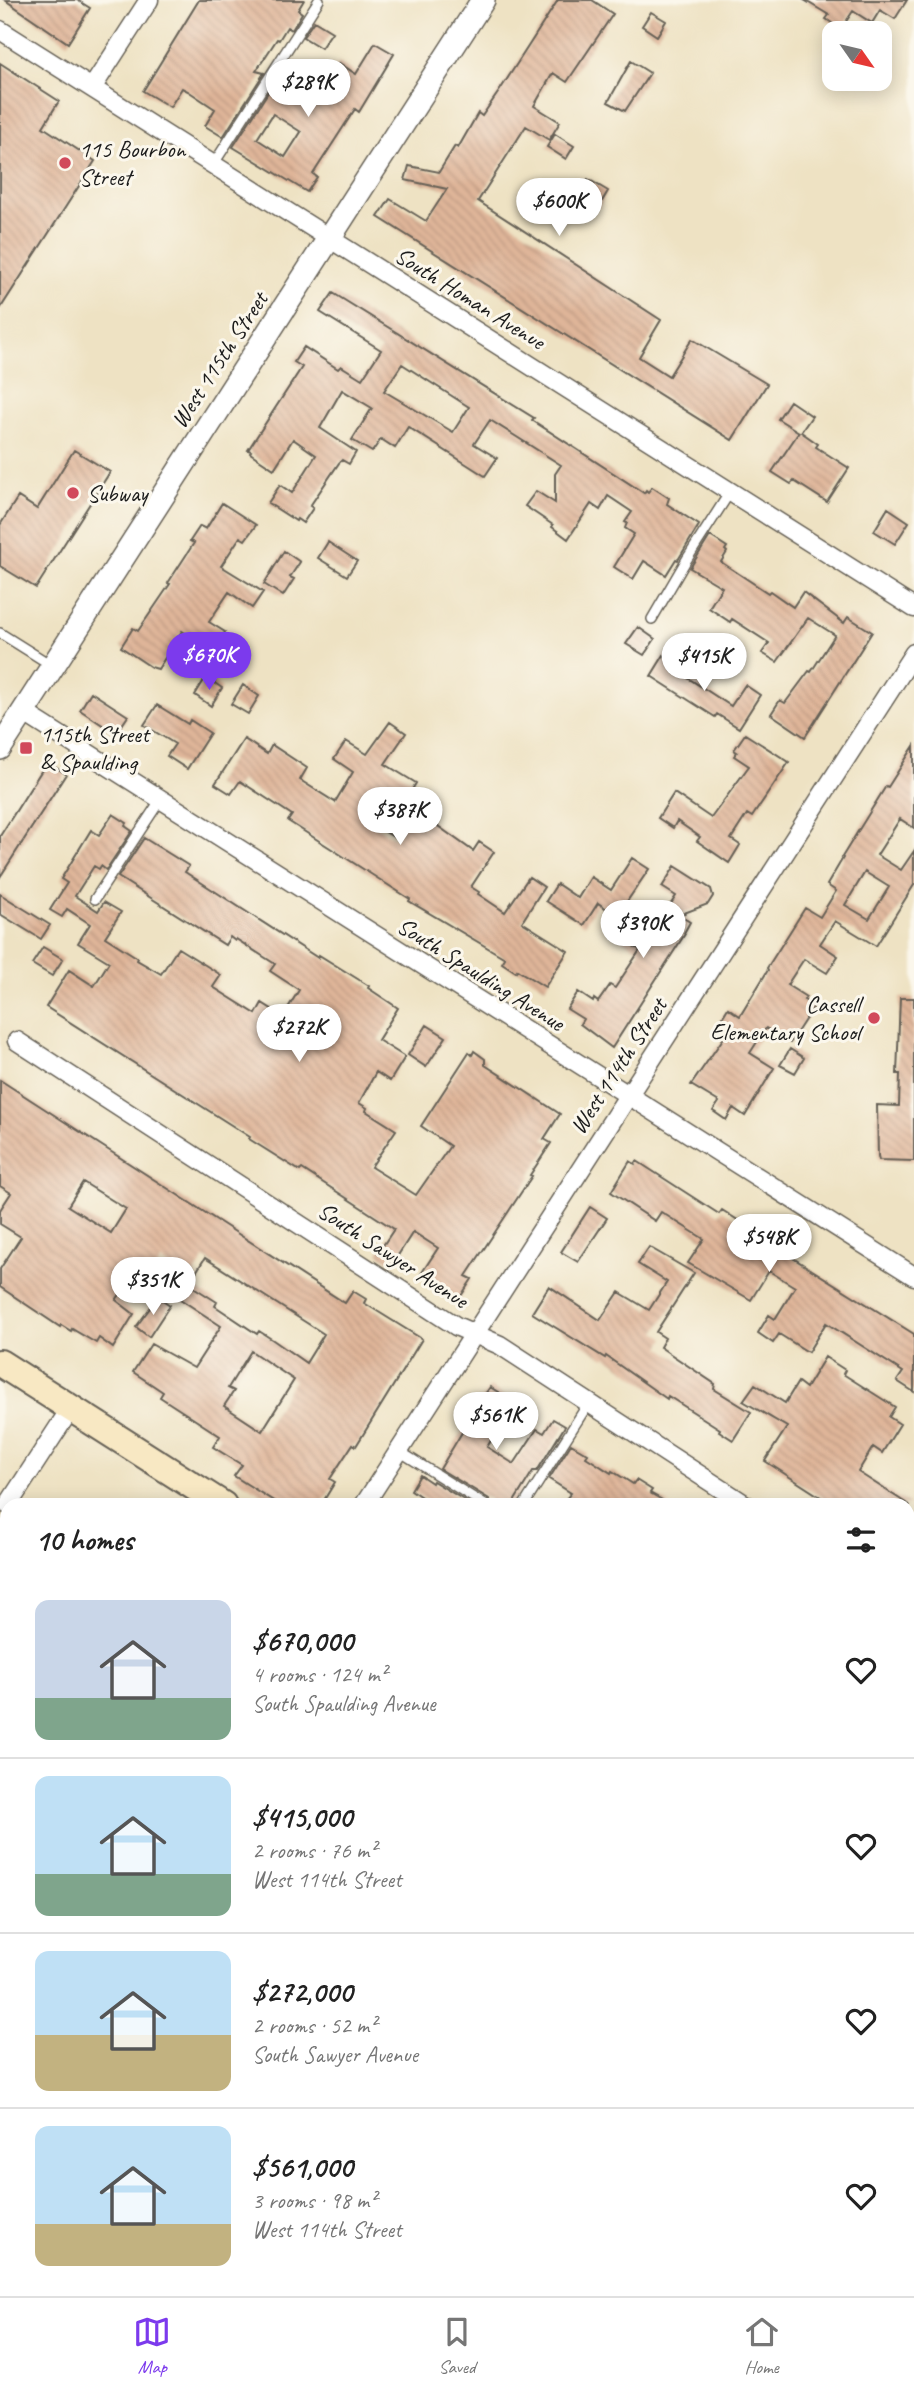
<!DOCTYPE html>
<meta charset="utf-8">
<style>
body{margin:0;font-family:Caveat,sans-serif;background:#f2f2f2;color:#222;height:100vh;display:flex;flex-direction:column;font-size:26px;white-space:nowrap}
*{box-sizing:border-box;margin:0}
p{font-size:23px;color:#767676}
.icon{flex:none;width:38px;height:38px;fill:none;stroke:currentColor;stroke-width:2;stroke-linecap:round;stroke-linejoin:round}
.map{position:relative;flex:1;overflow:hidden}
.drawer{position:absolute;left:0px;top:1498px;width:915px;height:798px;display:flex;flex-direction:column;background:#fff;border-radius:21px 21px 0 0;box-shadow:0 4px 18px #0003}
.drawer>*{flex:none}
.needle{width:46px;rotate:124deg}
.controls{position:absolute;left:822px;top:21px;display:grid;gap:14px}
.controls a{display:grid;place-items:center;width:70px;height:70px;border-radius:14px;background:#fff;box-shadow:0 4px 18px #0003;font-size:35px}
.price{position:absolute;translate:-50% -60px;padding:0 16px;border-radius:24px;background:#fff;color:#222;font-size:23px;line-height:46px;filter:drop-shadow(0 2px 4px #0008)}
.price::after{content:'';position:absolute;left:50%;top:42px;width:21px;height:16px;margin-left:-10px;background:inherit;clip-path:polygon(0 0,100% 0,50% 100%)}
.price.active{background:#7c3aed;color:#fff}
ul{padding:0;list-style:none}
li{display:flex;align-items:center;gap:21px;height:175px;padding:0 35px}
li+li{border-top:2px solid #e0e0e0}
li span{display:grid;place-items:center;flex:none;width:196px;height:140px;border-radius:14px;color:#555}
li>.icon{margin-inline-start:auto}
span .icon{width:84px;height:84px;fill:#fffc;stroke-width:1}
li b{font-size:30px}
h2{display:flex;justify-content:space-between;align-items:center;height:84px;padding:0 35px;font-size:30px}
.tab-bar{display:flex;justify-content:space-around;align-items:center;height:98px;border-top:2px solid #e0e0e0;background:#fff;font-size:19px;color:#767676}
.tab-bar a{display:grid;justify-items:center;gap:4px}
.tab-bar .active{color:#7c3aed}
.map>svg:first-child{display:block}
.building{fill:url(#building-back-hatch);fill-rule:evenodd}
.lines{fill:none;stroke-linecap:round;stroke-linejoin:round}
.service-casing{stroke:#666156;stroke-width:12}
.minor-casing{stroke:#666156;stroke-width:21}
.tertiary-casing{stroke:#666156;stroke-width:26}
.secondary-casing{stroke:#666156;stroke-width:30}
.service{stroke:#fff;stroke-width:9}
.minor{stroke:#fff;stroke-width:18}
.tertiary{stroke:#fff;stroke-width:23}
.secondary{stroke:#f8e8c3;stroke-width:26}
.poi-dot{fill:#d1495b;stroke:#fbf7ec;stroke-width:2.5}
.labels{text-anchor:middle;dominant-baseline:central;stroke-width:6;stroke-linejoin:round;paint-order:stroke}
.poi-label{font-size:24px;fill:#1c1c1c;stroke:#fbf7ec;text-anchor:start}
.street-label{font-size:24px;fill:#1c1c1c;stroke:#fbf7ec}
</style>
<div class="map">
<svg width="914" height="2296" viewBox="0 0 914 2296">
<defs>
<pattern id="building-back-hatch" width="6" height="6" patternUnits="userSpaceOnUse" patternTransform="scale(1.75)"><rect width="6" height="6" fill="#dfb599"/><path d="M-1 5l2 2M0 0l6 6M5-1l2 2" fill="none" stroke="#bf9b83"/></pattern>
</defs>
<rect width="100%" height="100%" fill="#fbf7ec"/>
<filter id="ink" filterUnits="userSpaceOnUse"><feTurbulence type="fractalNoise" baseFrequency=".0143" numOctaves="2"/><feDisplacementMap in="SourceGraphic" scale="14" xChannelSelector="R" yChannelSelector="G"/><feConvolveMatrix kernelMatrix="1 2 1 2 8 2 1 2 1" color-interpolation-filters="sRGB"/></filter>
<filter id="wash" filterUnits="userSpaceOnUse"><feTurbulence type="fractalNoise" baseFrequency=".00686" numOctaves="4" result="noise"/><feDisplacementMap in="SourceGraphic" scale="28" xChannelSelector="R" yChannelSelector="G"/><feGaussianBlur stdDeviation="1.57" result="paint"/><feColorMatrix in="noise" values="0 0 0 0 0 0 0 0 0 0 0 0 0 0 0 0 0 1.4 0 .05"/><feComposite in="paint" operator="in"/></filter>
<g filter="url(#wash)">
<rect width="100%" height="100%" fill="#eee2c3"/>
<g id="blocks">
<!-- building -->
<path class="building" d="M5 0H77L90 8 68 43Z
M199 0H304L298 10 302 13 292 30 287 27 279 40 277 39 256 71 264 73 223 137 205 126 215 109 188 91 182 88 170 107 143 91Z
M558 0H592L613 14 567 82 553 73 534 106 560 122 549 140 526 126 478 201 661 320 639 357 669 376 692 339 767 384 732 440 378 217 390 199 426 221 447 189 405 180 409 166 439 172 455 146 458 148 478 113 482 116 500 90Z
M804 0H907L895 19 880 10 872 23 853 11 841 29 826 19 829 15Z
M651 12 666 21 657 36 642 26Z
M314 21 332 32 321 48 303 37Z
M375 43 394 54 359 112 355 109 313 174 317 177 307 192 233 147 279 75 298 79V82L318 95 339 63 356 74ZM273 114 301 132 285 157 257 139Z
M631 61 650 73 625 111 608 102Z
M0 63 59 101 43 127 95 161 0 309Z
M555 134 574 146 566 159 547 147Z
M588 179 608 191 598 208 578 195Z
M333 293 534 418 532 420 644 493 646 490 648 492 652 487 669 498 667 504 699 525 678 560 676 559 666 575 644 561 633 579 614 567 634 534 625 528 627 523 625 522 632 512 608 496 600 510 591 504 568 539 552 527 553 525 525 506 536 491 555 503V474L561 465 490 420 474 444 497 458 485 476 408 427 395 448 381 439 372 452 352 440 372 408 342 390 320 428 356 452 349 464 342 460 339 463 310 506 313 508 303 523 297 519 296 521 268 503 280 485 292 493 316 455 293 439 274 469 250 453 251 451 248 450 302 367 294 362 304 347 338 369 341 366 362 379 381 350 320 312ZM402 364 469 407 453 432 384 391Z
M790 401 812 416 801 432 818 444 816 447 849 468 827 502 794 481 791 484 772 472 799 432 778 419Z
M74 450 110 472 36 588 0 566V525L18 497 37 509Z
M222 503 256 525 245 540 240 537 221 566 263 592 252 608 229 592 209 622 225 632 213 651 182 631 158 669 151 667 121 647 133 628 138 631 170 584 168 583 194 543 190 541 200 526 206 529Z
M888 508 909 522 895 544 874 531Z
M710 536 727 547 725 550 727 552 721 562 768 593 770 591 793 607 803 592 844 623 848 617 872 632 805 737 771 714 780 700 785 703 809 671 811 672 835 635 808 618 777 662 762 653 769 643 732 619 730 622 709 608 722 587 690 568Z
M328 542 357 561 347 576 318 558Z
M284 551 300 562 290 577 294 579 283 596 264 584Z
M638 627 655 639 644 655 626 644Z
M664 655 692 673 688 678 731 706 745 685 760 695 739 728 717 714 715 717 651 676Z
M206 677 222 688 211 706 195 695Z
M243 685 259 696 248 714 231 704Z
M91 692 128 716 116 734 80 710Z
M157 705 188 724 190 720 210 733 187 769 167 756 175 744 144 725Z
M390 722 406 733 385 764 416 783 401 808 378 792 361 817 395 838 414 809 473 851 479 842 494 852 471 887 479 892 478 894 505 912 529 877 544 887 522 922 568 951 545 987 517 970 516 972 502 963 505 958 409 901 410 899 288 821 292 815 240 781 231 794 215 784 244 739 267 754 272 745 307 768 300 780 335 802 353 772 334 759 346 741 367 754Z
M745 734 789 762 752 817 747 814 731 839 740 845 729 863 697 841 700 837 677 821 673 828 658 818 674 793 711 818 749 766 734 756 737 752 734 750Z
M914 746V828L900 819 877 855 901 870 914 851V885L876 946 835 921 820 944 838 956 827 973 804 959 787 985 806 997 804 1000 814 1006 790 1043 766 1028 750 1053 774 1068 745 1116 733 1108 726 1120 713 1111 719 1102 691 1085 727 1033 717 1026 728 1008 740 1016 768 970 767 968 805 908 820 917 836 891 827 885 843 858 842 857 886 786 888 787ZM865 872 889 887 869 919 845 905Z
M47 762 66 774 0 877V836Z
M113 814 127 823 125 826 132 831 106 870 101 866 99 869 94 866 75 896 98 911 104 902 121 912 105 937 138 958 137 960 161 974 178 948 221 975 213 987 256 1014 262 1003 283 1016 299 990 270 971 275 964 236 939 235 941 230 937 225 945 118 877 144 838 189 866 185 872 318 958 319 955 369 986 368 988 398 1008 378 1040 405 1057 390 1081 376 1072 359 1103 367 1108 366 1111 396 1130 371 1167 416 1195 450 1146 421 1126 469 1052 472 1055 474 1051 485 1059V1065L560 1114 544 1139 551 1143 530 1175 532 1176 466 1276 472 1279 459 1299 421 1274 438 1248 413 1232 393 1263 378 1253 394 1229 302 1169 300 1171 249 1139 250 1137 46 1007 69 970 94 986 109 962 78 943 90 924 67 909 62 917 50 910 67 883 61 879 91 830 99 835Z
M632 858 649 869 617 916 598 903 584 925 546 901 557 884 578 898 591 877 611 890Z
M675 866 711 889 713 896 708 904 679 915 690 922 684 933 685 934 612 1048 580 1024 583 1019 567 1009 578 992 593 1002 594 999 598 1002 610 985 615 988 640 950 618 937 633 913 655 928 676 896 662 887Z
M0 894 50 925 41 939 0 914Z
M43 947 63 959 52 976 32 964Z
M900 998H914V1161L879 1160 878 1156 877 1105 899 1106 900 1074H897Z
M427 1025 446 1037 426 1067 408 1055Z
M790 1049 804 1058 795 1073 780 1065Z
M0 1080 345 1303 353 1291 366 1299 364 1303 422 1339 356 1446 353 1444 330 1479 335 1482 321 1505H280L234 1476 242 1465 213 1447 220 1436 160 1397 163 1392 133 1372 151 1344 194 1368 221 1326 174 1295 184 1281 217 1302 215 1306 257 1334 259 1331 273 1340 306 1363 324 1334 205 1258 191 1280 161 1261 147 1282 135 1274 116 1300 134 1314 113 1348 99 1338 96 1343 72 1329 71 1331 61 1325 60 1327 0 1287V1269L21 1237 0 1224V1210L11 1193 0 1186ZM83 1182 126 1209 111 1233 68 1206ZM251 1351 294 1380 262 1431 224 1406 234 1391 228 1388Z
M630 1161 635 1164 637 1161 719 1214 722 1210 769 1240V1243L914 1334V1392L897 1381 903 1372 826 1323 808 1352 779 1334 773 1343 758 1333 769 1315 775 1319 795 1287 769 1271 751 1300 688 1263 704 1239 661 1212 655 1221 611 1192Z
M590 1207 607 1218 578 1262 561 1252Z
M649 1247 694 1273 656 1332 665 1338 660 1347 715 1384 714 1389 751 1412 733 1440 719 1431 720 1429 668 1396 667 1399 606 1356 605 1358 532 1313 549 1286 600 1320 619 1292 649 1310 667 1282 638 1264Z
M158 1297 170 1305 149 1337 136 1327Z
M825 1357 845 1370 843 1374 895 1407 889 1417 900 1424 882 1453 873 1447 858 1472 909 1505H833L765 1461 787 1427 743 1401 755 1384 785 1403 798 1382 806 1388Z
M490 1387 519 1405 508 1423 504 1420 487 1447 514 1464 537 1429 544 1433 553 1419 565 1426 537 1471H533L512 1505H492L489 1499 440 1469 464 1429 462 1427Z
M571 1444 588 1454 586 1457 611 1473 612 1471 633 1484 636 1480 652 1490 650 1493 671 1505H576L566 1499 571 1493 549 1479Z
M420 1475 432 1483 433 1481 472 1505H433L411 1490Z"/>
</g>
</g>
<g filter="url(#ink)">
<use href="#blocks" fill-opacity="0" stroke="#666156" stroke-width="2"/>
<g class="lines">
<defs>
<path id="service" d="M213 165 319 0
M652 619 687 559 730 492
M0 633 51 665
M95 899 161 799
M399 1451 485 1505
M524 1505 588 1404
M908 2107 914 2111
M675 2289 686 2296"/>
<path id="minor" d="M0 30 914 608
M92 88 149 0
M23 712 914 1276
M17 1041 456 1326 500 1345 746 1505
M8 1505 71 1408
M364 1505 914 653
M908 1609 914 1612
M0 1697 7 1702
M908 1919 914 1910
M0 2016 7 2005
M908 2274 914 2277
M412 2289 423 2296
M142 2296 147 2289
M341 2296 345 2289"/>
<path id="tertiary" d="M0 748 483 0"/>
<path id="secondary" d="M0 1363 223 1505
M908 1942 914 1945"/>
</defs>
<!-- service casing -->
<use href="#service" class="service-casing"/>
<!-- minor casing -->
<use href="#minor" class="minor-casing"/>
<!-- tertiary casing -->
<use href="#tertiary" class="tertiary-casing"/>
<!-- secondary casing -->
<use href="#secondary" class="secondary-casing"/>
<!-- service -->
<use href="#service" class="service"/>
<!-- minor -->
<use href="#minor" class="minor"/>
<!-- tertiary -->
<use href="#tertiary" class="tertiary"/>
<!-- secondary -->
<use href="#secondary" class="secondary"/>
</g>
</g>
<!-- markers -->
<g class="poi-dot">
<circle cx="65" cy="163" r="7"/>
<circle cx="73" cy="493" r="7"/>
<rect x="19" y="741" width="14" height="14" rx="3.5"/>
<circle cx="874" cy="1018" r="7"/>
</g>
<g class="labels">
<!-- poi labels -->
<g class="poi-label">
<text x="79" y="149">115 Bourbon<tspan x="79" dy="28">Street</tspan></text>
<text x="87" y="493">Subway</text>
<text x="40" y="734">115th Street<tspan x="40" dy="28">&amp; Spaulding</tspan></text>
<text x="860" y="1004" text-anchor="end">Cassell<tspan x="860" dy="28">Elementary School</tspan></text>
</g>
<!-- street labels -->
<g class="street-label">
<text transform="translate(470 298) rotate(32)">South Homan Avenue</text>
<text transform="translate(219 360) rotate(-57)">West 115th Street</text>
<text transform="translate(481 974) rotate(32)">South Spaulding Avenue</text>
<text transform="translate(618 1066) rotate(-57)">West 114th Street</text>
<text transform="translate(393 1255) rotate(33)">South Sawyer Avenue</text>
</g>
</g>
</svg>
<div class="controls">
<a><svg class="needle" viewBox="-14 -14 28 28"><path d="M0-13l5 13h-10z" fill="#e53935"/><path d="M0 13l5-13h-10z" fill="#767676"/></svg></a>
</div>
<b class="price" style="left:308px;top:119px">$289K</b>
<b class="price" style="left:559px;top:238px">$600K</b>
<b class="price active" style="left:209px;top:692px">$670K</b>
<b class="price" style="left:704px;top:693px">$415K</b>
<b class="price" style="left:400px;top:847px">$387K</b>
<b class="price" style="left:643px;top:960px">$390K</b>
<b class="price" style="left:299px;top:1064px">$272K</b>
<b class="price" style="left:769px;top:1274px">$548K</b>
<b class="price" style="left:153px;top:1317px">$351K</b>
<b class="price" style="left:496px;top:1452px">$561K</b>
<section class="drawer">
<h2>10 homes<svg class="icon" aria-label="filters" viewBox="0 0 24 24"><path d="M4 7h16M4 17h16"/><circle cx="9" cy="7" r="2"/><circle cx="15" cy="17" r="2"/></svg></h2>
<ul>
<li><span style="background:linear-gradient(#c9d6e8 70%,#7fa58c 0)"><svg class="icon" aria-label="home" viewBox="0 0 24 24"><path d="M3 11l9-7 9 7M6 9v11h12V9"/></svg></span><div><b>$670,000</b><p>4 rooms · 124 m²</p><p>South Spaulding Avenue</p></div><svg class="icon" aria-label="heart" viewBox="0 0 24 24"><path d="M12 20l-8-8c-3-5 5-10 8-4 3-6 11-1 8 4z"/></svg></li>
<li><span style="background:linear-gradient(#bfe0f5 70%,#7fa58c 0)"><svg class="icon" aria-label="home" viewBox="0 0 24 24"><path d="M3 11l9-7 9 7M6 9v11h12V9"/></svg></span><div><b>$415,000</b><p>2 rooms · 76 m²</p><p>West 114th Street</p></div><svg class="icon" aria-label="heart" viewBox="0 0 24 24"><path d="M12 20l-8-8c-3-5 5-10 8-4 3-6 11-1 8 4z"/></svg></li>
<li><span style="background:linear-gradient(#bfe0f5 60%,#c2b280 0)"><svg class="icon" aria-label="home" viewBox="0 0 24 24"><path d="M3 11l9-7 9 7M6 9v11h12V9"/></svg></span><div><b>$272,000</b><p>2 rooms · 52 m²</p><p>South Sawyer Avenue</p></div><svg class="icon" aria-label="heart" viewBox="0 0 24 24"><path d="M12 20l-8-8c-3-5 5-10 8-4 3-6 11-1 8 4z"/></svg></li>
<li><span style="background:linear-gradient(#bfe0f5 70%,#c2b280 0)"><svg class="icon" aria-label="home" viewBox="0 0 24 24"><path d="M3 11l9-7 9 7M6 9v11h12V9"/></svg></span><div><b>$561,000</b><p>3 rooms · 98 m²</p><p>West 114th Street</p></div><svg class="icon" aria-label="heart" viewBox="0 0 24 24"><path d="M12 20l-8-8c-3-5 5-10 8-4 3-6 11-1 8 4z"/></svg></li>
</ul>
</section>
</div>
<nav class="tab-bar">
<a class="active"><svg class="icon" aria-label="map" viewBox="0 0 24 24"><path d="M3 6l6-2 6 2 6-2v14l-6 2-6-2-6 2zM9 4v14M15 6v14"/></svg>Map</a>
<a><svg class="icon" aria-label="saved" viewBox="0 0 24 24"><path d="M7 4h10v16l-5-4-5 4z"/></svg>Saved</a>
<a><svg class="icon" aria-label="home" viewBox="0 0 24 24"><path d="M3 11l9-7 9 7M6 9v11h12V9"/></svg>Home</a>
</nav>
